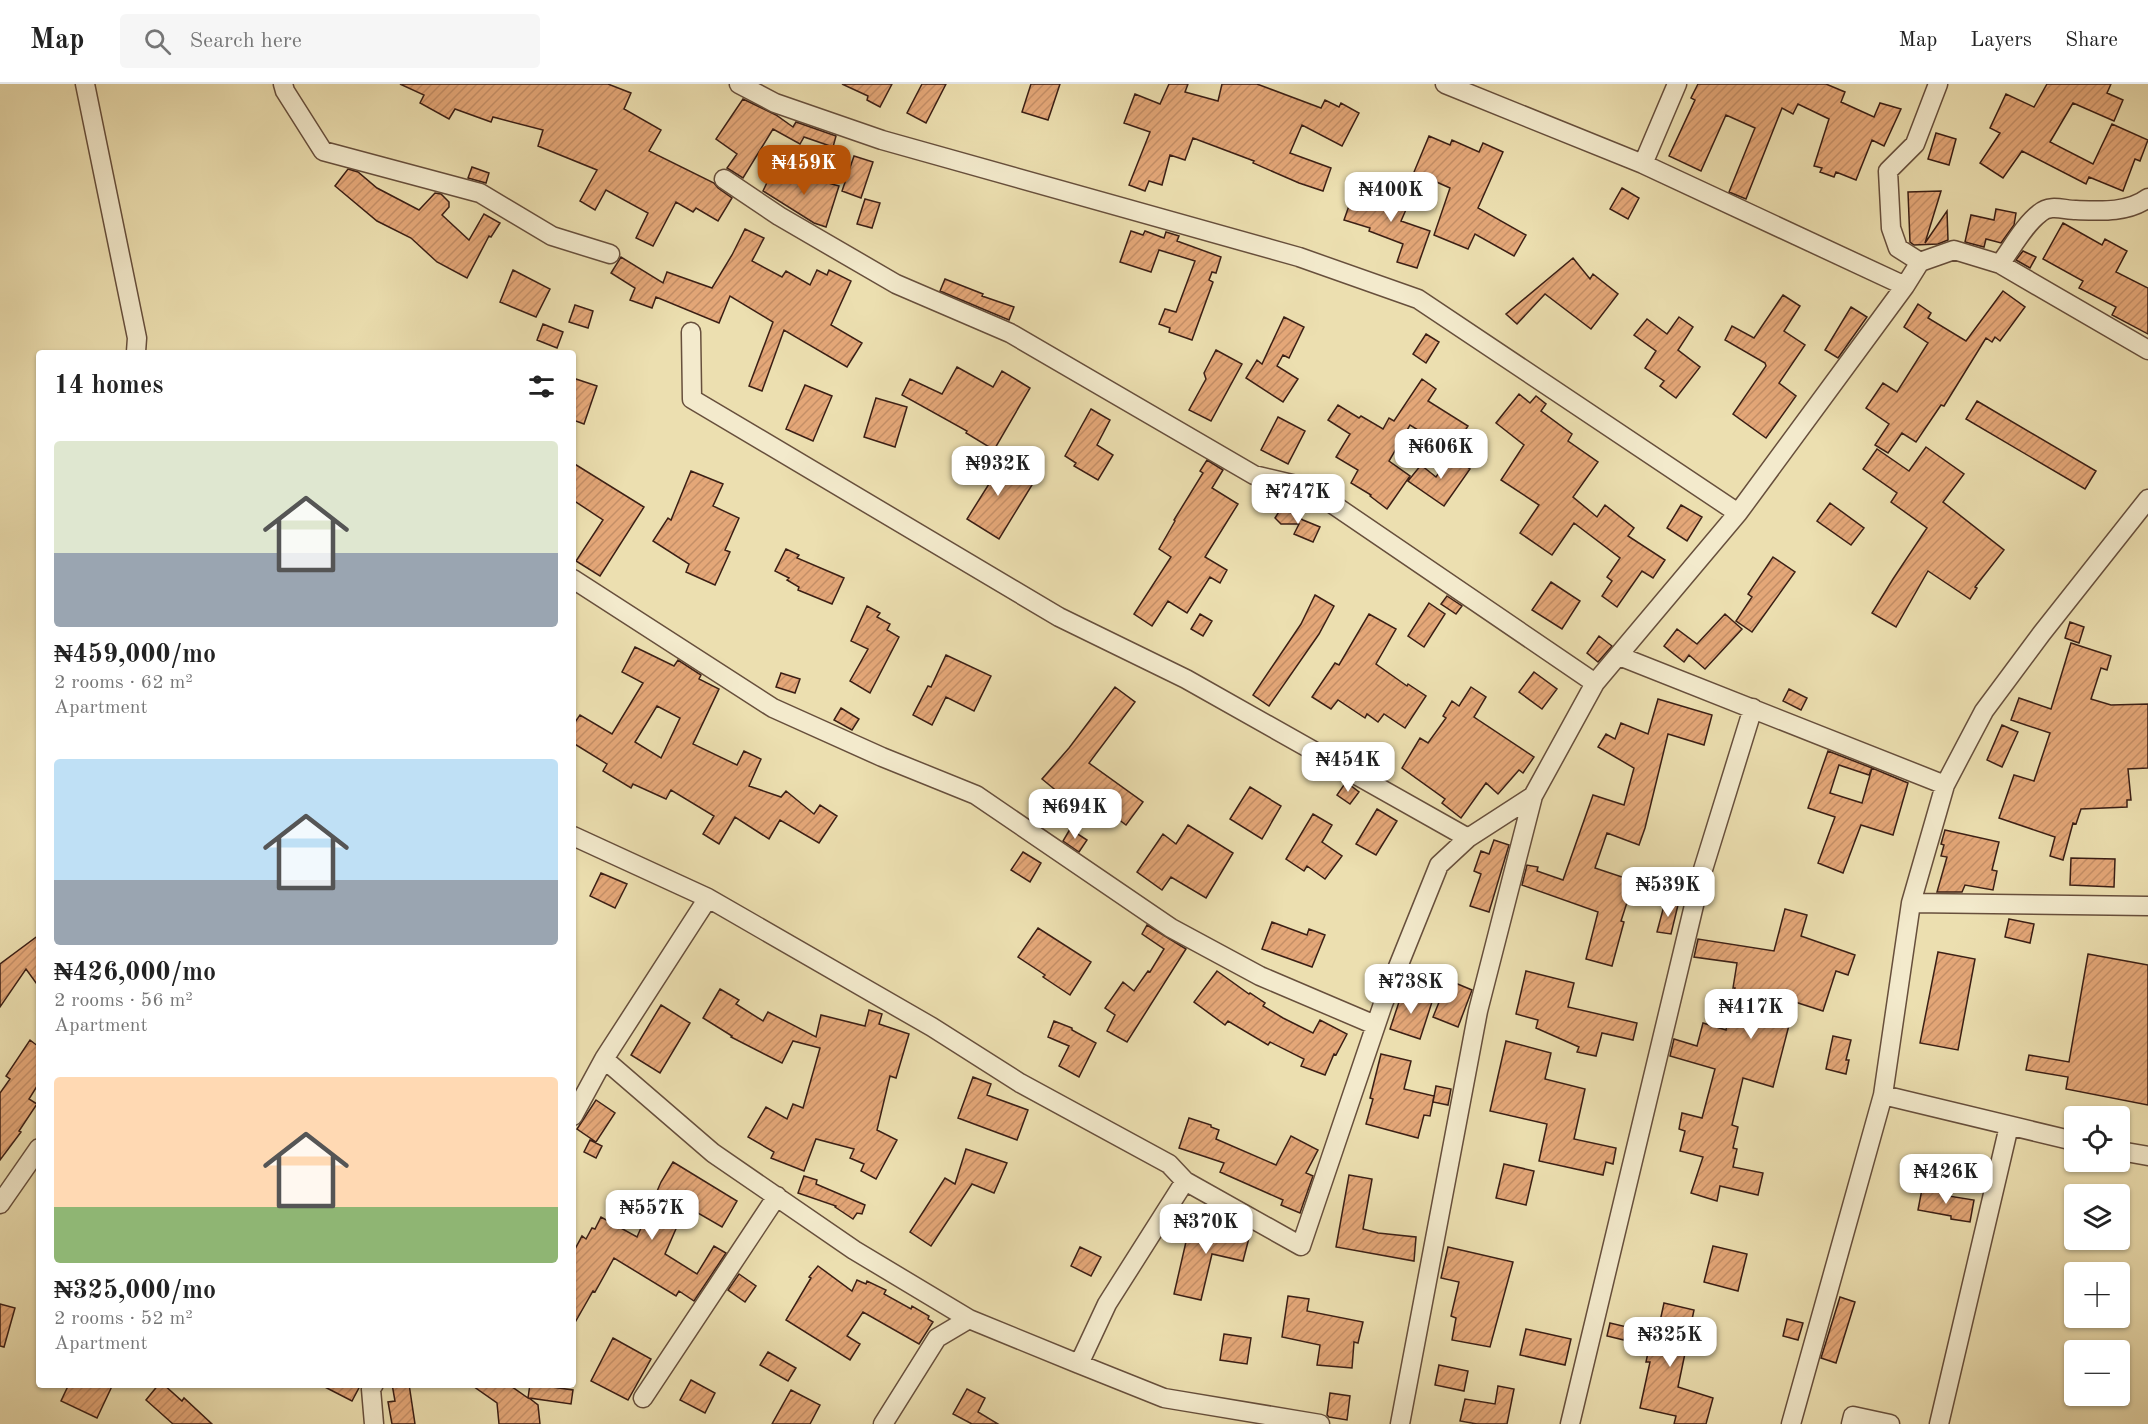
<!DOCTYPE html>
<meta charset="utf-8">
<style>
body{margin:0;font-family:"Old Standard TT",serif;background:#f6f6f6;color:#222;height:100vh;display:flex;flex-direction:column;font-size:22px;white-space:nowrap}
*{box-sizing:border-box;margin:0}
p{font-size:20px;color:#767676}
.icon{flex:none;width:33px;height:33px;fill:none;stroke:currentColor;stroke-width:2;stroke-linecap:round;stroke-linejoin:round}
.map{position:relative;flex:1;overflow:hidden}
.panel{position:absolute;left:36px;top:266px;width:540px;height:1038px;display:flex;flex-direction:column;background:#fff;border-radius:6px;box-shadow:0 2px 4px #0004}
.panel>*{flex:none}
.tools{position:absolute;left:2064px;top:1022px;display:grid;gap:12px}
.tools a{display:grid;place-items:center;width:66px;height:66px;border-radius:6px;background:#fff;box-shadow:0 2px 4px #0004;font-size:30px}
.price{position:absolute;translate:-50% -51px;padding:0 14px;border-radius:12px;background:#fff;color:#222;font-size:20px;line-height:39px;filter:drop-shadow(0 2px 3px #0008)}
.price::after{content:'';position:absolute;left:50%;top:36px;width:18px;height:14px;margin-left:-9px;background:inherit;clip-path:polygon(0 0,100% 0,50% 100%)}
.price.current{background:#b45309;color:#fff}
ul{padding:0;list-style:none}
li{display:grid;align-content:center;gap:12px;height:318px;padding:0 18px}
li span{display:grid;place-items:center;height:186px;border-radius:6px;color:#555}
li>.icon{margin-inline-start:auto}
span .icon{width:108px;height:108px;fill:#fffc;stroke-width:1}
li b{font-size:26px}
h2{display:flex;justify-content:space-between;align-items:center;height:72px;padding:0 18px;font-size:26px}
header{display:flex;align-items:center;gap:36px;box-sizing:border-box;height:84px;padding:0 30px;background:#fff;border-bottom:2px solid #e0e0e0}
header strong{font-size:28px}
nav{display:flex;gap:33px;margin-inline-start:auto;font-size:21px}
.search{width:420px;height:54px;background:#f6f6f6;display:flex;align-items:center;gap:15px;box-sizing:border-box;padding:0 21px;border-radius:6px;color:#767676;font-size:22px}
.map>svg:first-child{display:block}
.building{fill:url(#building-hatch);stroke:#3b1f15;stroke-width:1.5;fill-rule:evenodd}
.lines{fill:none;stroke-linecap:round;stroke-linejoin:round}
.minor-casing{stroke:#674f3c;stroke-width:21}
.minor{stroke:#f3eacc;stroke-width:18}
</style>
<header>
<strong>Map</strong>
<div class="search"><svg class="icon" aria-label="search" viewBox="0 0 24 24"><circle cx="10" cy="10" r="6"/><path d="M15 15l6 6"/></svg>Search here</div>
<nav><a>Map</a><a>Layers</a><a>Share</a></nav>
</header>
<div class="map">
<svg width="2148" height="1340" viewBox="0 0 2148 1340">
<defs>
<pattern id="building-hatch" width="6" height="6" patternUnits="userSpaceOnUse" patternTransform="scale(1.5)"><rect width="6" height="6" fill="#e4a778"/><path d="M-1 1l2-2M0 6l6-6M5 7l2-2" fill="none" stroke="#c48f67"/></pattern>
</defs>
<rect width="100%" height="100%" fill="#ecdfb0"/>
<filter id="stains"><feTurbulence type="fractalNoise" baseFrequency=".00333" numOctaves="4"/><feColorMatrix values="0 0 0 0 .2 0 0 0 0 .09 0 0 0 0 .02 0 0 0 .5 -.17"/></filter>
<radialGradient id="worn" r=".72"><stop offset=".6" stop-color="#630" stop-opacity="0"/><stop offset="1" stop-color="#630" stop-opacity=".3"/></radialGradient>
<!-- building -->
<path class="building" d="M400 0H608L631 9 624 25 661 46 649 67 714 99 718 104 732 114 718 137 696 124 693 128 676 118 653 162 636 154 648 129 606 106 595 126 580 117 597 86 538 62 543 46 493 33 491 38 455 25 449 35 420 19 424 11Z
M842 0H892L880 23 867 16 868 12Z
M922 0H946L926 39 907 29Z
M1031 0H1060L1048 36 1022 28Z
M1169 0H1188L1185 8 1218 17 1222 0H1257L1321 24 1325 16 1339 23 1341 19 1359 29 1342 62 1302 41 1290 69 1331 84 1323 107 1299 99 1253 79 1254 77 1193 54 1185 76 1170 71 1162 101 1149 97 1145 107 1129 101 1150 48 1124 39 1135 10 1160 20Z
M1698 0H1826L1845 8 1841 18 1874 33 1880 19 1901 25 1884 62 1872 56 1856 96 1836 88 1834 93 1820 88 1822 84 1814 82 1829 35 1798 20 1793 30 1782 24 1746 115 1729 108 1755 44 1726 31 1701 87 1669 72 1695 16 1691 14Z
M2047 0H2111L2107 9 2123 16 2114 37 2073 19 2050 58 2093 80 2112 40 2148 56 2140 77 2135 75 2123 107 2089 93 2086 100 2022 67 2003 94 1980 79 2000 49 1990 44 2006 10 2034 23Z
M743 15 776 31 793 43 796 38 836 52 833 63 804 53 800 60 773 45 743 94 727 84 737 70 716 55Z
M1936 49 1956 55 1949 81 1928 75Z
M1429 52 1450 61 1452 56 1479 68 1483 59 1503 68 1478 124 1526 151 1514 172 1475 150 1468 165 1434 151 1450 104 1414 88Z
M854 72 873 78 861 114 842 107Z
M472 83 489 89 486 99 468 94Z
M774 84 797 99 800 91 839 102 826 143 814 139 763 107Z
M348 85 358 88 377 104 419 126 435 109 441 110 449 118V123L442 131 469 156 484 130 500 139 491 153 489 152 467 194 437 178 411 154 377 137 335 102Z
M1379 100 1412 112 1401 137 1430 147 1417 184 1397 178 1403 160 1369 147 1370 144 1344 136 1351 116 1368 123Z
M1622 104 1639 114 1628 135 1610 125Z
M1941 107 1925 159 1947 127 1948 156 1938 160 1914 161 1910 158 1908 108Z
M865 115 880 119 872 144 857 140Z
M1996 125 2016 129 2014 141 2001 159 1986 155 1984 163 1965 158 1971 131 1994 136Z
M2063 139 2102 161 2105 155 2127 167 2116 188 2148 204V250L2112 231 2116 223 2079 204 2083 197 2043 175Z
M745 145 764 154 752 177 782 193 786 187 810 201 817 186 827 191 829 186 851 197 831 241 862 259 847 283 784 246 762 307 749 302 773 238 730 212 719 239 656 213 652 224 630 216 635 204 611 189 621 173 663 199 667 188 712 204 732 171Z
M1131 147 1143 151 1145 147 1164 154 1166 148 1179 152 1177 157 1221 173 1216 189 1212 188 1209 196 1213 198 1192 256 1169 248 1170 244 1159 240 1165 225 1176 228 1195 177 1159 166 1151 188 1120 178Z
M2023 167 2036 173 2030 184 2016 176Z
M1573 174 1590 195 1593 190 1618 210 1591 245 1545 210 1517 240 1506 230Z
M513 186 550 205 536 233 500 218Z
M945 195 983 210 982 212 1014 223 1009 236 940 207Z
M2003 207 2025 223 2000 257 1995 253 1992 258 1986 254 1944 322 1941 321 1916 358 1902 349 1888 369 1875 361 1889 340 1866 324 1883 299 1897 308 1928 259 1904 243 1918 220 1931 229 1928 234 1966 257Z
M1783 211 1800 222 1784 247 1805 261 1779 299 1796 312 1766 354 1733 330 1766 282 1765 279 1725 256 1732 242 1754 254Z
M575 221 593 227 588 244 569 238Z
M1851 223 1867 233 1838 274 1825 266Z
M1284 233 1304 243 1289 274 1283 271 1277 282 1298 295 1283 318 1246 294 1257 276 1262 280Z
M1679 233 1693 243 1678 266 1700 283 1676 314 1660 302 1664 297 1645 284 1656 267 1634 251 1647 235 1667 250Z
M543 240 563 248 557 264 537 256Z
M1426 250 1439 258 1426 279 1413 270Z
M1216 266 1242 280 1211 337 1189 326 1206 295 1204 289Z
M957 283 993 303 1002 287 1030 304 994 366 966 349 967 347 902 311 910 295 942 310Z
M573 294 597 302 584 340 573 336Z
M1422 295 1436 305 1428 317 1468 342 1452 367 1410 341 1389 377 1410 392 1387 425 1370 412 1371 411 1351 399 1358 386 1336 373 1350 350 1328 336 1338 321 1359 334 1361 332 1383 345 1389 334 1394 337Z
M805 301 832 312 813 357 786 345Z
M1519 310 1530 319 1536 312 1546 320 1541 327 1572 350 1568 357 1598 378 1573 413 1597 433 1605 421 1634 444 1628 452 1665 476 1653 494 1642 487 1617 523 1602 512 1612 497 1607 493 1620 474 1574 439 1552 471 1520 449 1539 421 1501 396 1524 361 1496 339Z
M876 314 907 323 895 363 864 353Z
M1977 317 2096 387 2085 405 1966 335Z
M1091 325 1110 336 1097 361 1113 371 1098 396 1074 382 1076 379 1065 372Z
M1278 333 1305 347 1288 380 1261 366Z
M1926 363 1964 390 1943 418 2004 466 1975 503 1977 504 1970 515 1928 487 1896 543 1872 529 1893 495 1927 444 1891 418 1897 409 1863 385 1877 365 1909 387Z
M979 367 1032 401 999 455 967 435 994 392 971 379Z
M1451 372 1470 385 1444 422 1408 397 1421 381 1436 393Z
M1207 376 1223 386 1212 404 1238 420 1205 473 1227 486 1220 499 1210 493 1187 529 1168 517 1152 542 1134 530 1171 473 1159 465 1175 437 1174 436 1203 389 1200 387Z
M573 379 644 423 600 492 576 477 603 436 573 416Z
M691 387 723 400 713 422 739 434 725 466 730 468 715 501 686 488 689 480 653 457 668 434 671 436Z
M1830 419 1864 444 1851 461 1817 437Z
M1681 421 1702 433 1687 457 1667 444Z
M1282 423 1303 436 1320 443 1313 458 1294 450 1299 440H1281L1275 434Z
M786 465 799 471 797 474 844 494 832 520 798 506 799 503 787 496 789 494 775 487Z
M1773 473 1795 488 1752 548 1736 537 1752 513 1748 510Z
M1551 498 1580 517 1562 545 1532 526Z
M1315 511 1334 522 1319 550 1269 622 1253 611 1301 540Z
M1447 512 1462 522 1456 530 1441 520Z
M1429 519 1445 530 1424 563 1408 552Z
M867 522 880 529 877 533 890 540 887 546 899 553 870 609 850 597 868 565 851 557Z
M1200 530 1212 537 1203 552 1191 545Z
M1369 530 1396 545 1376 580 1407 602 1408 600 1426 612 1405 644 1384 630 1378 638 1367 630 1365 634 1338 616 1331 625 1312 613 1335 579 1339 581Z
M1725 530 1742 545 1705 585 1689 571 1684 578 1664 562 1677 545 1697 560Z
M2070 538 2084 543 2079 559 2065 554Z
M1599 552 1612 562 1598 578 1587 569Z
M2071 559 2111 572 2107 586 2101 584 2091 615 2111 621 2148 620V684L2128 685 2131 716H2127V723L2081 725 2076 740 2073 739 2063 776 2050 772 2055 753 1999 734 2014 691 2034 697 2050 649 2011 636 2019 614 2051 625Z
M635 563 674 582 678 576 701 591 699 595 719 605 693 660 737 681 744 667 761 675 749 702 781 713 786 707 814 730 820 721 837 732 819 759 780 736 769 755 735 733 719 760 703 750 714 732 671 706 666 715 633 700 631 704 603 687 607 680 573 659V641L580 631 612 650 643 599 622 588ZM657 622 680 634 661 674 635 658Z
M946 571 991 592 974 627 946 613 932 641 913 631 928 602 931 603Z
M1534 588 1557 605 1542 625 1519 608Z
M781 589 800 595 795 609 776 603Z
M1115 603 1135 618 1089 679 1143 718 1126 741 1118 735 1115 739 1089 719 1080 731 1063 718 1065 714 1042 695 1069 664Z
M1471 603 1486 613 1474 633 1534 673 1523 689 1519 686 1498 710 1486 699 1461 734 1442 719 1445 715 1402 684 1420 654 1428 659 1446 634 1443 632 1452 617 1459 622Z
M1789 605 1807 614 1801 626 1783 617Z
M1658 615 1712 631 1704 661 1668 650 1645 744 1639 761 1607 749 1595 784 1634 797 1621 837 1624 838 1612 882 1586 875 1598 828 1522 801 1527 781 1538 783 1537 787 1563 796 1593 711 1624 721 1634 684 1598 663 1606 650 1615 655 1621 639 1648 650Z
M841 624 859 635 852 646 834 636Z
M2002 641 2018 648 2002 683 1987 676Z
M1828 667 1872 684 1869 691 1839 681 1830 709 1862 719 1872 684 1908 699 1893 751 1861 741 1843 789 1818 779 1835 733 1808 724Z
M1346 698 1359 708 1350 720 1337 711Z
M1250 703 1281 722 1262 755 1230 735Z
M1377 725 1397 737 1376 771 1356 760Z
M1313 730 1332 741 1322 758 1342 772 1325 795 1307 782 1304 787 1286 775Z
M1188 741 1233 769 1206 814 1171 793 1162 806 1137 788 1163 750 1176 760Z
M1070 745 1087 756 1079 768 1063 757Z
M1945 746 1999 758 1992 786 1997 787 1993 806 1965 801 1962 808H1937L1947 773 1941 772 1944 761 1941 760Z
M1494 756 1509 761 1489 828 1470 822 1481 790 1474 787 1481 767 1489 770Z
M1023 768 1041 779 1030 798 1011 786Z
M2071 774 2115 775 2114 803 2070 801Z
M601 789 627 800 615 824 590 812Z
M1665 818 1678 821 1671 850 1657 848Z
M1785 825 1807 831 1801 852 1855 871 1848 891 1836 887 1823 927 1795 918 1773 1003 1743 994 1732 1041 1738 1043 1733 1064 1737 1065 1733 1083 1763 1089 1758 1111 1720 1102 1717 1117 1691 1109 1703 1073 1680 1067 1685 1047 1679 1045 1682 1029 1702 1034 1715 985 1670 972 1674 955 1697 962 1703 939 1726 946 1735 904H1733L1737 879 1694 873 1698 855 1774 867Z
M2009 835 2034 840 2030 859 2005 853Z
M1272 838 1307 851 1309 845 1325 851 1312 883 1262 865Z
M1147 841 1186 865 1127 958 1107 947 1115 931 1105 924 1123 898 1134 907 1148 887 1150 888 1164 865 1142 850Z
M1038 844 1091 878 1070 911 1043 893 1045 891 1018 873Z
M39 851V903L26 885 0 923V880Z
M1938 868 1975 875 1958 966 1920 959Z
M2088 870 2148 881V1021L2066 1005 2068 993 2026 986 2029 971 2069 978Z
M1217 887 1249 910 1250 909 1265 919 1263 922 1283 934 1313 949 1320 936 1347 950 1336 971 1334 970 1325 991 1301 982 1304 975 1270 958 1268 961 1228 937 1225 941 1194 918Z
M1526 887 1574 899 1568 923 1637 939 1633 956 1602 949 1596 972 1577 968 1579 963 1536 944 1538 936 1516 930Z
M1448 896 1472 906 1458 943 1433 933Z
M720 905 739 916 736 920 763 937 768 928 816 953 821 931 865 942 869 926 882 930 879 940 909 950 896 994 890 992 877 1046 897 1056 876 1095 861 1087 864 1080 850 1074 854 1065 816 1055 804 1087 771 1074 774 1068 748 1053 766 1023 787 1035 793 1020 803 1024 820 964 793 957 782 979 731 953 732 952 703 934Z
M1403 906 1432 918 1420 955 1390 945Z
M661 921 690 939 660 989 631 971Z
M1054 937 1072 944V946L1096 959 1079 993 1059 982 1069 962 1048 953Z
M1833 952 1851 956 1846 976H1849L1846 990 1826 985Z
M30 956 39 963V999L29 1015 37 1020 19 1047 21 1048 0 1076V1009L10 995 6 992Z
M1506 957 1551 969 1545 995 1585 1005 1574 1055 1616 1064 1613 1080 1606 1078 1603 1091 1539 1077 1547 1040 1490 1027Z
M1381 970 1411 977 1404 1005 1434 1012 1430 1032 1424 1031 1418 1054 1366 1040 1373 1015 1370 1014Z
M973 993 991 1000 987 1011 1028 1026 1017 1056 958 1034Z
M1436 1002 1451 1005 1448 1021 1433 1018Z
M596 1016 615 1029 596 1058 577 1045Z
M1189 1034 1211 1041V1043L1219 1046 1216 1055 1276 1081 1291 1052 1318 1066 1306 1089 1313 1092 1300 1129 1281 1121 1283 1116 1220 1088 1224 1079 1179 1064Z
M590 1056 602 1062 596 1074 584 1068Z
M966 1065 1007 1079 994 1109 972 1100 931 1162 910 1148 945 1094 955 1100Z
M673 1078 737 1117 722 1143 686 1122 665 1170 697 1190 714 1162 726 1169 694 1217 679 1207 676 1212 614 1174 595 1208 593 1207 573 1242V1169L582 1152 586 1155 592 1144 595 1145 601 1133 637 1153 661 1098Z
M1504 1080 1534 1087 1526 1121 1496 1114Z
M1349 1091 1372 1095 1363 1145 1378 1149 1416 1153 1414 1177 1336 1163Z
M804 1092 817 1096 816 1100 865 1121 862 1130 857 1129 853 1135 835 1123 836 1122 798 1109Z
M1922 1105 1943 1108 1942 1111 1974 1116 1970 1138 1951 1135V1132L1918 1126Z
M1191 1136 1250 1150 1243 1177 1212 1170 1201 1216 1174 1210Z
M1713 1162 1747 1170 1738 1207 1704 1198Z
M1080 1163 1101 1173 1091 1192 1071 1182Z
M1448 1163 1513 1178 1490 1263 1452 1256 1456 1234 1451 1232 1459 1198 1441 1194Z
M818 1182 852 1207 857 1196 866 1200 867 1197 886 1206 884 1210 911 1225 912 1222 929 1232 928 1235 933 1238 919 1260 863 1228 847 1252 860 1260 850 1276 786 1236 811 1194 809 1193Z
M739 1190 756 1202 745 1218 728 1206Z
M1288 1212 1309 1215 1307 1227 1363 1238 1358 1259 1354 1258 1352 1284 1317 1281 1320 1261 1282 1253Z
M1840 1213 1855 1218 1836 1279 1821 1274Z
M1664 1219 1694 1226 1678 1303 1713 1314 1706 1340H1674L1676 1332 1640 1324 1650 1278H1646L1650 1259 1632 1255 1636 1237 1659 1242Z
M0 1220 15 1224 4 1263 0 1262Z
M1787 1235 1803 1239 1798 1256 1783 1252Z
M1610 1239 1627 1243 1624 1256 1607 1252Z
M1526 1245 1571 1255 1565 1281 1520 1271Z
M1224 1250 1251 1254 1247 1280 1220 1276Z
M613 1254 651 1275 628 1316 591 1297Z
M768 1268 796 1284 788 1297 760 1281Z
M1439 1281 1468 1287 1464 1307 1435 1301Z
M691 1296 715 1309 705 1329 680 1316Z
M69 1300H113L97 1334 61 1317Z
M159 1300H163L182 1317 184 1314 212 1340H173L146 1316Z
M319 1300H361L352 1317Z
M392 1300H409L415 1340H392L388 1318 395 1317Z
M470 1300H508L528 1314 530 1300 573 1306 571 1320 529 1314 538 1321 540 1340H499L497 1319Z
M1498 1302 1514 1305 1507 1340H1477L1460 1337 1465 1315 1495 1320Z
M967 1305 985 1314 978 1328 998 1340H972L953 1330Z
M791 1306 820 1321 810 1340H772Z
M1330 1309 1350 1312 1347 1336 1329 1333 1327 1331Z"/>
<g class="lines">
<defs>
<path id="minor" d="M85 0 137 254 136 268
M283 0 285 7 323 67 480 109 552 152 610 170
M739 0 775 19 882 56 1299 173 1418 215 1738 429
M1445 0 1643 80 1905 202 1920 178 1954 166 2000 180 2148 266
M1643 80 1677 0
M724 95 779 132 896 200 1010 249 1254 391 1309 404 1595 599
M1920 178 1898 164 1891 144 1888 87 1915 60 1938 0
M2000 180C2012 164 2024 141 2040 129 2050 120 2064 126 2076 126 2100 127 2128 129 2148 114
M691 248 692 315 1059 533 1186 595 1468 754
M573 495 773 624 882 673 976 711 1171 844 1260 892 1375 941
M1619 572 1945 701
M573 752 708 814 604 975
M708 814 932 943 1020 999 1169 1080 1185 1097
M1911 819 2148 822
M1883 1011 2074 1057
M573 1032 604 975 713 1069 854 1166 969 1235
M2120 1067 2148 1072
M0 1120 39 1064
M1079 1280 1164 1314 1320 1340
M374 1300 371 1305 374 1340
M643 1314 777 1112
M883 1340 937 1254 969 1235 1079 1280 1107 1220 1185 1097 1301 1162 1383 920 1439 781 1468 754 1533 712 1595 599 1738 429 1905 202
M1400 1340 1478 927 1533 712
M1570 1340 1701 792 1753 624
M1791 1340 1883 1011 1911 819 1945 701 1984 627 2042 549 2148 415
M1851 1340 1853 1332 1890 1340
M1939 1340 2009 1042"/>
</defs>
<!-- minor casing -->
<use href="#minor" class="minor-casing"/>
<!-- minor -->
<use href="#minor" class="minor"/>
</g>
<rect width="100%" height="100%" filter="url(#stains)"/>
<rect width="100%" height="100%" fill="url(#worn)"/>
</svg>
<div class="tools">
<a><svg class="icon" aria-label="locate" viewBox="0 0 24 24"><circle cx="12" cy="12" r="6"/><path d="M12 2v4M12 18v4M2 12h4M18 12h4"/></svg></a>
<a><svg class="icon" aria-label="layers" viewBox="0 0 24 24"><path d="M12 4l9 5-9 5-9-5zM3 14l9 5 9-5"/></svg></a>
<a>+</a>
<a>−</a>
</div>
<b class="price current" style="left:804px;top:112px">₦459K</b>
<b class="price" style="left:1391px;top:139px">₦400K</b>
<b class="price" style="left:1441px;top:396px">₦606K</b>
<b class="price" style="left:998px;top:413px">₦932K</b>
<b class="price" style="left:1298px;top:441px">₦747K</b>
<b class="price" style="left:1348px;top:709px">₦454K</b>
<b class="price" style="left:1075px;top:756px">₦694K</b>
<b class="price" style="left:1668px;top:834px">₦539K</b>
<b class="price" style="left:1411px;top:931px">₦738K</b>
<b class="price" style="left:1751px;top:956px">₦417K</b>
<b class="price" style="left:1946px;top:1121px">₦426K</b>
<b class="price" style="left:652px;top:1157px">₦557K</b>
<b class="price" style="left:1206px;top:1171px">₦370K</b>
<b class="price" style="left:1670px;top:1284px">₦325K</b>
<section class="panel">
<h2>14 homes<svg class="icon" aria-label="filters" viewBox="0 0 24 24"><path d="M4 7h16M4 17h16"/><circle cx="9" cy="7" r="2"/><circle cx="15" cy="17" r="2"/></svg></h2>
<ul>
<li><span style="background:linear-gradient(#dfe7d0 60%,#9aa5b1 0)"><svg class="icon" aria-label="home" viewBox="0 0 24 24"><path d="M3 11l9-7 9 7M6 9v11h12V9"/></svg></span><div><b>₦459,000/mo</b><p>2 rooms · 62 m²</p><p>Apartment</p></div></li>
<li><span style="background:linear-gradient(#bfe0f5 65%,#9aa5b1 0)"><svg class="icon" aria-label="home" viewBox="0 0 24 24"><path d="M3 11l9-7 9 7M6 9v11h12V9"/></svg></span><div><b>₦426,000/mo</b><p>2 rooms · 56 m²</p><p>Apartment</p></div></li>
<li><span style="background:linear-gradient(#ffd9b3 70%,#8fb573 0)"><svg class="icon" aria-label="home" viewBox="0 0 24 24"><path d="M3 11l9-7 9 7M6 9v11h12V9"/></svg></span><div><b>₦325,000/mo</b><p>2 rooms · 52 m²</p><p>Apartment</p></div></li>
</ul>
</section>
</div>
